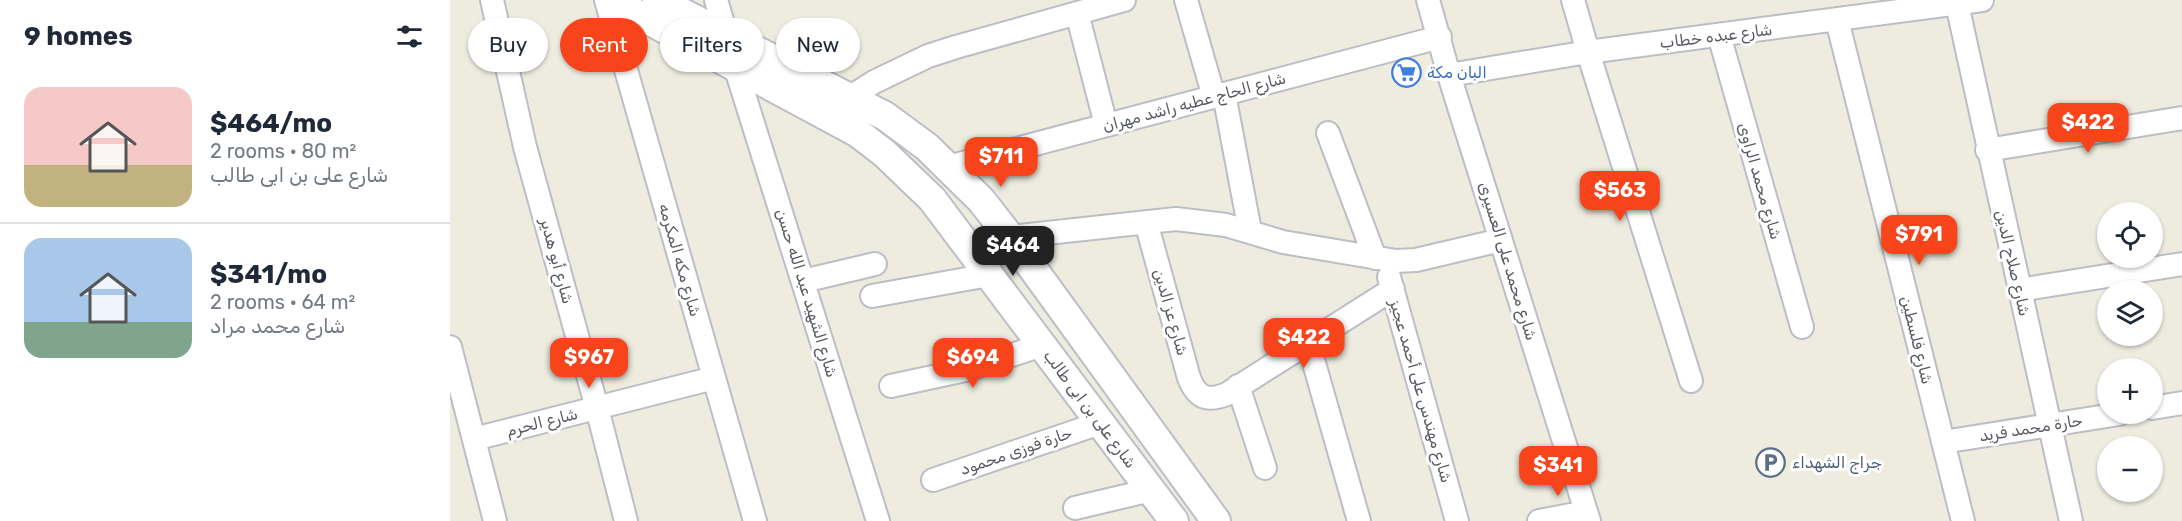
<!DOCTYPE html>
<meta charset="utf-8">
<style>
body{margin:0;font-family:Rubik,Vazirmatn,sans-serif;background:#f2f2f3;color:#1f2937;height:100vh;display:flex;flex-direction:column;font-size:22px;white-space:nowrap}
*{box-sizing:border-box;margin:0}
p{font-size:20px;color:#747a83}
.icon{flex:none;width:33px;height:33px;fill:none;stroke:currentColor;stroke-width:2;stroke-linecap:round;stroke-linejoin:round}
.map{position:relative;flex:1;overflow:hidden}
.panel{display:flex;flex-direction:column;background:#fff;width:450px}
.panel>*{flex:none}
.top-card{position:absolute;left:18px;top:18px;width:570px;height:54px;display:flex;gap:12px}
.tools{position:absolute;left:1647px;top:202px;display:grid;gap:12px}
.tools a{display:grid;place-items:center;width:66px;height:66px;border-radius:50%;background:#fff;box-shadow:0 2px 4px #0004;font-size:30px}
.price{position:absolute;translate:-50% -51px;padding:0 14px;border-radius:12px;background:#f8441b;color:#fff;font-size:20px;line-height:39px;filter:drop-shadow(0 2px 3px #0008)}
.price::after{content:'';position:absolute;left:50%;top:36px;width:18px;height:14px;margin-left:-9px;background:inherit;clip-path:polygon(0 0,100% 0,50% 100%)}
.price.current{background:#222;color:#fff}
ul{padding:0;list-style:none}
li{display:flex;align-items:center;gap:18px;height:150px;padding:0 24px}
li+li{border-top:2px solid #e0e1e3}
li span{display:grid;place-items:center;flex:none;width:168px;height:120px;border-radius:18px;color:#555}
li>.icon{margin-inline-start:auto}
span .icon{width:72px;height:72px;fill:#fffc;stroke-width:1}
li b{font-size:26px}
h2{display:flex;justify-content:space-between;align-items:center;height:72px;padding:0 24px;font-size:26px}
.tag{padding:0 21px;border-radius:27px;background:#fff;box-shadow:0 2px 4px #0004;font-size:21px;line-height:54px}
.tag.current{background:#f8441b;color:#fff}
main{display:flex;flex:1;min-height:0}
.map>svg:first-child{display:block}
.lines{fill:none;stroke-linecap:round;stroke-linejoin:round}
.minor-casing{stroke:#bdbec5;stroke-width:26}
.tertiary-casing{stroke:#bdbec5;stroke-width:32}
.minor{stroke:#fff;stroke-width:22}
.tertiary{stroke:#fff;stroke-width:28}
.labels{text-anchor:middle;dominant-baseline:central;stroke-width:6;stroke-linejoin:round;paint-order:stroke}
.street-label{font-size:16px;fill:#585c62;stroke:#fff}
.shop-label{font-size:16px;fill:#366cbe;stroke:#fff;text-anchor:start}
.service-label{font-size:16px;fill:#4e5e75;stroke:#fff;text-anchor:start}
</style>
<main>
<section class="panel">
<h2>9 homes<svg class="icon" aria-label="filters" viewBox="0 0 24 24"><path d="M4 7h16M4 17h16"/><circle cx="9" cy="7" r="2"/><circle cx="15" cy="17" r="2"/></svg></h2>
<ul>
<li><span style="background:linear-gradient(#f6c9c9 65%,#c2b280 0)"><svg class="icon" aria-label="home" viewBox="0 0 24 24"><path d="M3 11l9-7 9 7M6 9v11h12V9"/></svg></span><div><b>$464/mo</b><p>2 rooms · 80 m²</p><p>شارع على بن ابى طالب</p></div></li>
<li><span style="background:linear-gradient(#a9c7e8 70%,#7fa58c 0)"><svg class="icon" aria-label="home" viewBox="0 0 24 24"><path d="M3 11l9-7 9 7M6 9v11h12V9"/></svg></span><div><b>$341/mo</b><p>2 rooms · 64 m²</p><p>شارع محمد مراد</p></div></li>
</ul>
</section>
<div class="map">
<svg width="1732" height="521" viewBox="0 0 1732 521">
<rect width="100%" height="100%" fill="#edecdf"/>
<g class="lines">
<defs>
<path id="minor" d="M42 0 75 147 147 408 176 521
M156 0 305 521
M266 0 277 37
M736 0 764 97
M978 0 999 75 1139 521
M1123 0 1138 52 1241 381
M1507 4 1621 521
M627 13 656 125
M1387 20 1513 521
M1269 35 1352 327
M285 66 428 521
M999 75 1138 52 1532 0
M774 94 800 231
M399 98 424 82 478 56 506 47 674 0
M878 133 925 258
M1537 150 1732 118
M498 167 990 37
M696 222 739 378C747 398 757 402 777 394L943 289
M560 237 726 219 776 225 833 242 946 261 966 260 1051 240
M939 277 1007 521
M353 281 425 264
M1569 290 1732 264
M422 296 539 275
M858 342 909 521
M0 347 45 521
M441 386 520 369 592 345
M788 386 815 468
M1702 408 1732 403
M24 439 264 378
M1493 442 1669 414
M483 480 650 423
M625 508 701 490
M1089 521 1136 512"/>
<path id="tertiary" d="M161 0 408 133 434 153 482 199 724 521
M207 0 435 116 477 147 531 200 560 237 766 521"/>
</defs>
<!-- minor casing -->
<use href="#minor" class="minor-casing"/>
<!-- tertiary casing -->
<use href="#tertiary" class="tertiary-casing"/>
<!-- minor -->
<use href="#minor" class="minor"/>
<!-- tertiary -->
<use href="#tertiary" class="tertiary"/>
</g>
<!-- icons -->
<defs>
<symbol id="supermarket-ring" viewBox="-11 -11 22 22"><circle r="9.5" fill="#fff" stroke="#3f7fe0" stroke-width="1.5"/><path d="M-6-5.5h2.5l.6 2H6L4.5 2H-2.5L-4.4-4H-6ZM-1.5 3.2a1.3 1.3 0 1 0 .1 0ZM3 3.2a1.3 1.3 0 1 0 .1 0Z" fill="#3f7fe0"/></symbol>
<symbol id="parking-ring" viewBox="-11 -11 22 22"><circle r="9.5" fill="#fff" stroke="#5c6f8a" stroke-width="1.5"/><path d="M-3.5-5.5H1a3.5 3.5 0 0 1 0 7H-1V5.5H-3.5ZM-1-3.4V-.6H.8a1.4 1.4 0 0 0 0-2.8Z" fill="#5c6f8a"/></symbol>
</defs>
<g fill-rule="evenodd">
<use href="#supermarket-ring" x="940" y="56" width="33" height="33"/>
<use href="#parking-ring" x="1304" y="446" width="33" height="33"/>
</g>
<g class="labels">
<!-- street labels -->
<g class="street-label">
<text transform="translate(1266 36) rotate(-7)">شارع عبده خطاب</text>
<text transform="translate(744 102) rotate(-15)">شارع الحاج عطيه راشد مهران</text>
<text transform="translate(1310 181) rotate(74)">شارع محمد الراوى</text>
<text transform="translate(230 260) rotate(74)">شارع مكه المكرمه</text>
<text transform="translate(107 261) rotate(75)">شارع أبو هدير</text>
<text transform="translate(1058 261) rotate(73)">شارع محمد على العسيرى</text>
<text transform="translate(1563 263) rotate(77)">شارع صلاح الدين</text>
<text transform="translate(357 293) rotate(73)">شارع الشهيد عبد الله حسن</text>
<text transform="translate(721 312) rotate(74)">شارع عز الدين</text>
<text transform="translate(1467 340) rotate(76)">شارع فلسطين</text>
<text transform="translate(971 391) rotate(74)">شارع مهندس على أحمد عجيز</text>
<text transform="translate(640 409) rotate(53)">شارع على بن ابى طالب</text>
<text transform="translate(92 422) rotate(-14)">شارع الحرم</text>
<text transform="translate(1581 428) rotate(-9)">حارة محمد فريد</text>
<text transform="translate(566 451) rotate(-19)">حارة فوزى محمود</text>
</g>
<!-- shop labels -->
<g class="shop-label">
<text x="977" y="72">البان مكة</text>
</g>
<!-- service labels -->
<g class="service-label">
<text x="1342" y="462">جراج الشهداء</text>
</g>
</g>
</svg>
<div class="tools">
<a><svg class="icon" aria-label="locate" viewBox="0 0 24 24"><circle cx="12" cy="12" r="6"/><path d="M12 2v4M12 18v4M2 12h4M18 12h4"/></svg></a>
<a><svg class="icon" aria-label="layers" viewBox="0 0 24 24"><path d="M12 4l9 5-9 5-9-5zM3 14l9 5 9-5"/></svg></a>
<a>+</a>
<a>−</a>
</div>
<b class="price" style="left:1638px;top:154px">$422</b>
<b class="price" style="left:551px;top:188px">$711</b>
<b class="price" style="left:1170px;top:222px">$563</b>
<b class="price" style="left:1469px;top:266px">$791</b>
<b class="price current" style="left:563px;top:277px">$464</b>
<b class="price" style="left:854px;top:369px">$422</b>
<b class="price" style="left:139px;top:389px">$967</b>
<b class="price" style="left:523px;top:389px">$694</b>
<b class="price" style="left:1108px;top:497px">$341</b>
<div class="top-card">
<a class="tag">Buy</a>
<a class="tag current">Rent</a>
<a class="tag">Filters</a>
<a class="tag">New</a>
</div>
</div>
</main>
